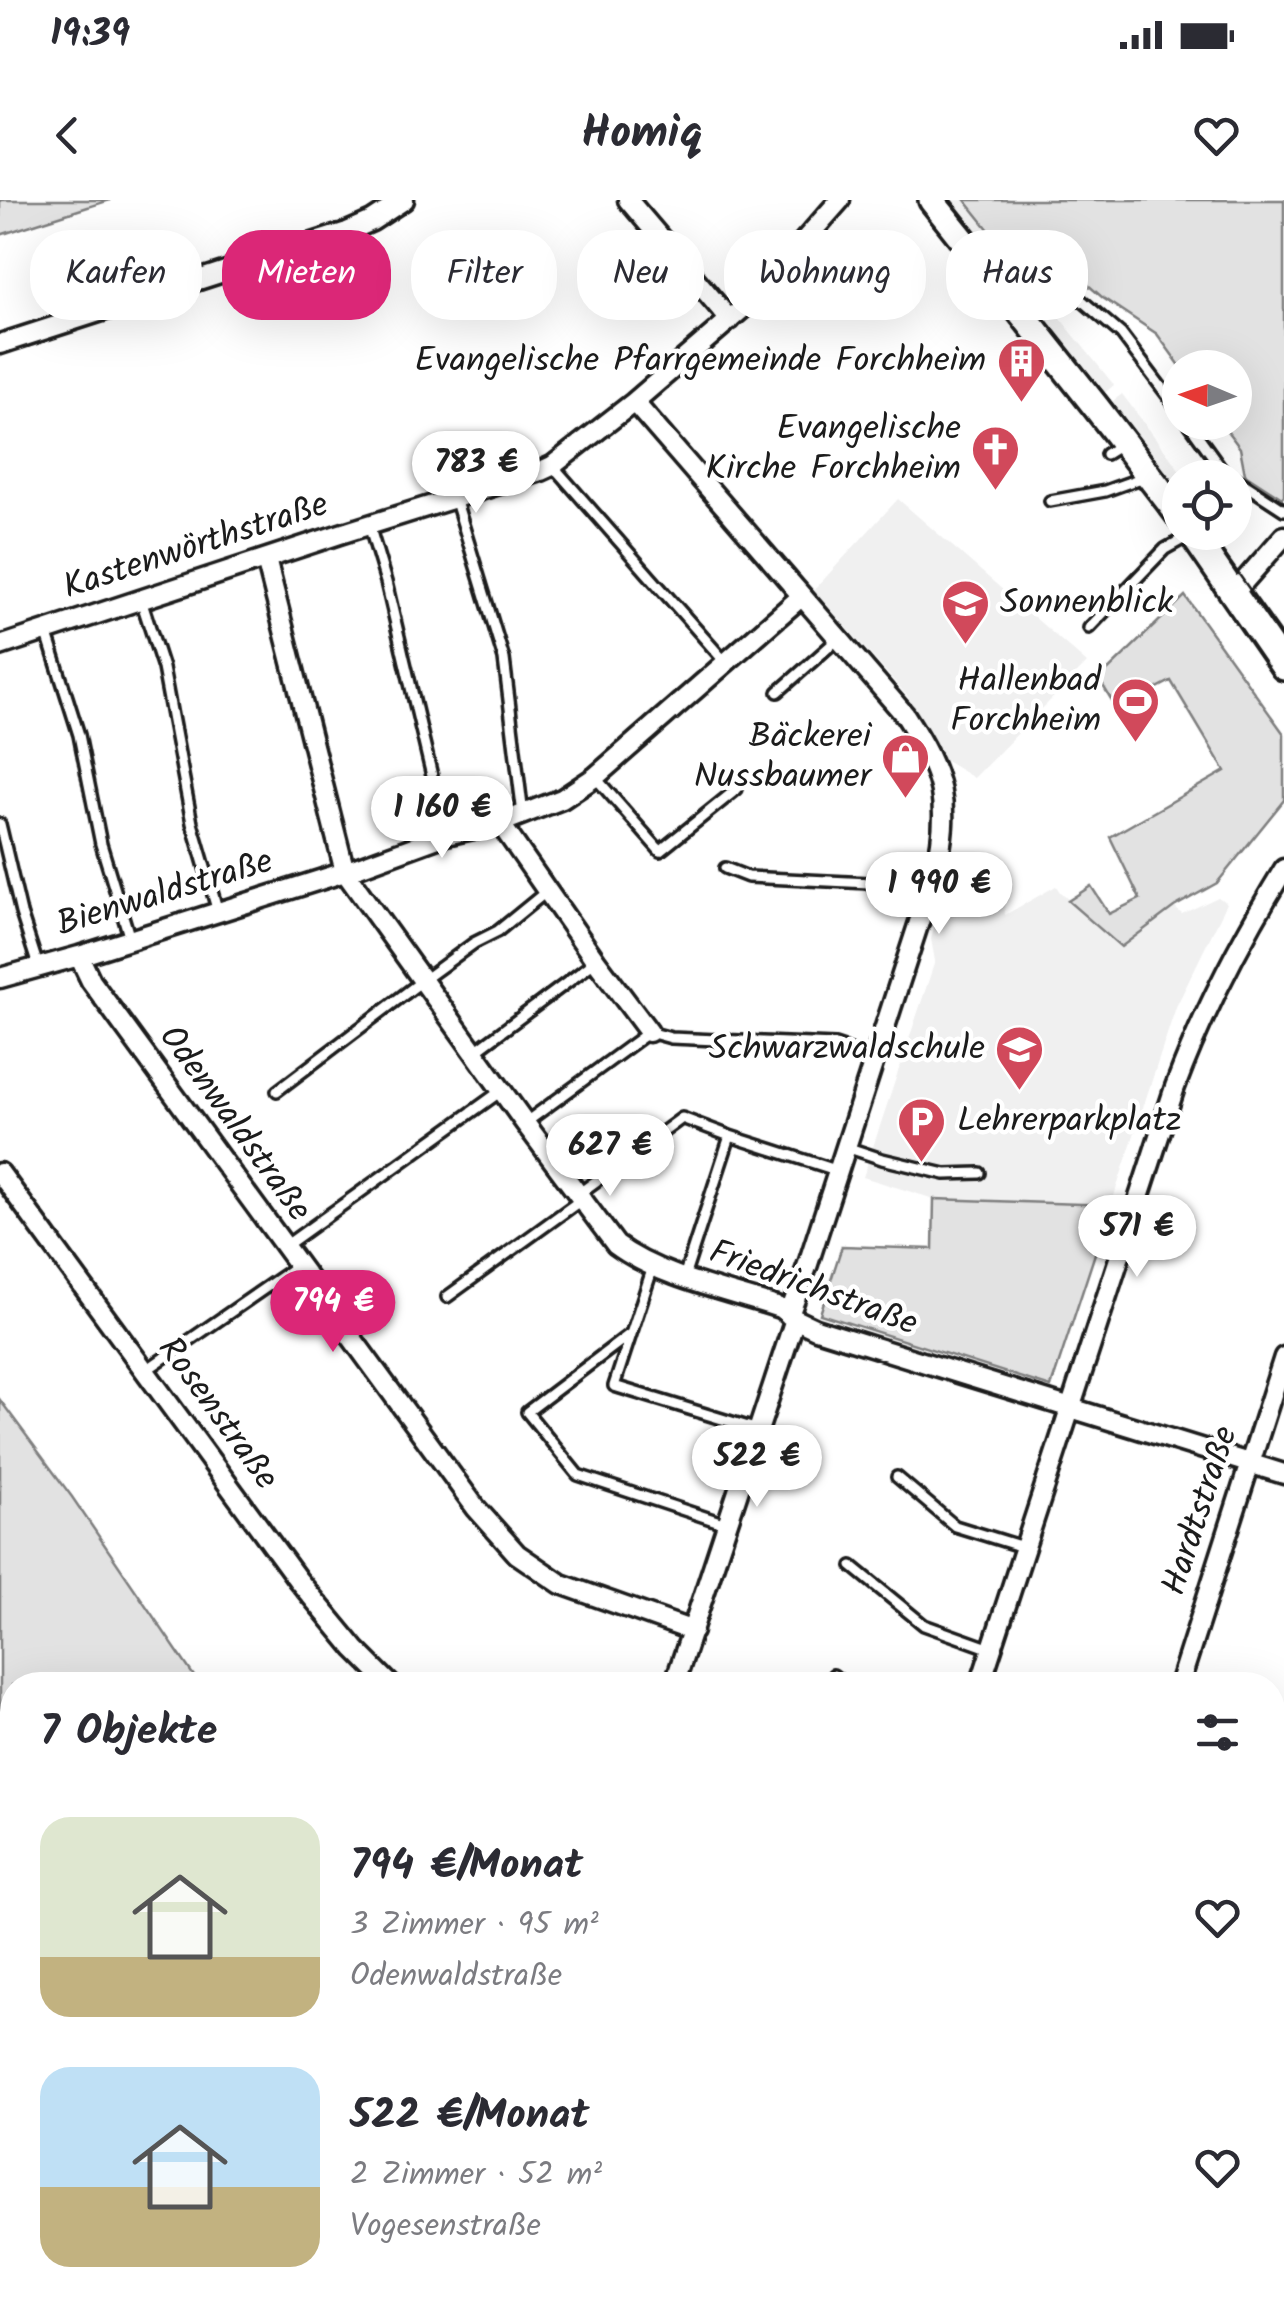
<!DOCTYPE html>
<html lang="de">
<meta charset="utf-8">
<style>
body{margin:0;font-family:Kalam,sans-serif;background:#f2f2f3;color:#2b2b33;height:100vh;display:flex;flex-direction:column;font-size:38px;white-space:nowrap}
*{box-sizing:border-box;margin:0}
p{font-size:32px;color:#7c7c81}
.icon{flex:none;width:55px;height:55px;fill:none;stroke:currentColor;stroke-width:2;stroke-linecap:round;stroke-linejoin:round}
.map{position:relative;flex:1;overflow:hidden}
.panel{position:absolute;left:0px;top:1472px;width:1285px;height:642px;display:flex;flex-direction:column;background:#fff;border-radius:40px 40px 0 0;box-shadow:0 10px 40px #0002}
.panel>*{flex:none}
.hud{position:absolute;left:30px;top:30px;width:1225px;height:90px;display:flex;gap:20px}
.needle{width:65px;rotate:272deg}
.controls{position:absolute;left:1162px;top:150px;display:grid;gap:20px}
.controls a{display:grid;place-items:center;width:90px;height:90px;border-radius:50%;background:#fff;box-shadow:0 10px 40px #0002;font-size:50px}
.price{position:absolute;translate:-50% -85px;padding:0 22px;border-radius:35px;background:#fff;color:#222;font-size:32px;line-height:65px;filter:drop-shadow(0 2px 5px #0008)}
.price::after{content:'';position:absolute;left:50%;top:60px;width:30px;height:22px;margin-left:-15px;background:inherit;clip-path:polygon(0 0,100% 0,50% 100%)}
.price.selected{background:#db2777;color:#fff}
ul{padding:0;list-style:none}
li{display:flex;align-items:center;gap:30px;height:250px;padding:0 40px}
li span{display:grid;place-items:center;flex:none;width:280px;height:200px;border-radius:30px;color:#555}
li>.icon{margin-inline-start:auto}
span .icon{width:120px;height:120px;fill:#fffc;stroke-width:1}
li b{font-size:42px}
h2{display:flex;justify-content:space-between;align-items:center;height:120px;padding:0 40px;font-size:42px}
.chip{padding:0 35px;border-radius:40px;background:#fff;box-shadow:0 10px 40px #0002;font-size:35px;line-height:90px}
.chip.selected{background:#db2777;color:#fff}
.status{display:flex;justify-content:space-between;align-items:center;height:70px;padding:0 50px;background:#fff;direction:ltr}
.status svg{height:28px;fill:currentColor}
header{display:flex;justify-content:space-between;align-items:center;height:130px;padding:0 40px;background:#fff;font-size:45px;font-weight:700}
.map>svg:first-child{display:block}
.built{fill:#f0f0f0}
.green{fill:#e2e2e2;stroke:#7f7f7f;stroke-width:2.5}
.forest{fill:url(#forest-firs);stroke:#7f7f7f;stroke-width:2.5}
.cemetery{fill:url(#cemetery-stones);stroke:#7f7f7f;stroke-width:2.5}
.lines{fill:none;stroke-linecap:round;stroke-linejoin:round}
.stream{stroke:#7a7a7a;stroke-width:5}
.lane-casing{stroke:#1c1c1c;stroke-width:16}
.street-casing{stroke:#1c1c1c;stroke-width:25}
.secondary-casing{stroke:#1c1c1c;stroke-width:32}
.lane{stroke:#fff;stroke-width:9}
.street{stroke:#fff;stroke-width:18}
.secondary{stroke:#fff;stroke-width:25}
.tram{stroke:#1c1c1c;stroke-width:2.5}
.labels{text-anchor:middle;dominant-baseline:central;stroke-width:9;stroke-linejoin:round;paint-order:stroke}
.poi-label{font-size:35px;fill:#1c1c1c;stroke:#fff;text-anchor:end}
.street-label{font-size:35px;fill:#1c1c1c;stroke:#fff}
</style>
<div class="status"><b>19:39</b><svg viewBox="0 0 49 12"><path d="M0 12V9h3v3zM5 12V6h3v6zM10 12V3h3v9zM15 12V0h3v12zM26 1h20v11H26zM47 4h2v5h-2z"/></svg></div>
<header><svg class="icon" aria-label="back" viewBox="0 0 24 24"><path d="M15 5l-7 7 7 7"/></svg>Homiq<svg class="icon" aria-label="heart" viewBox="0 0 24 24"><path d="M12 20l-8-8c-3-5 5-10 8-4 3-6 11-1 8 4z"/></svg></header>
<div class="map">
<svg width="1284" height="2114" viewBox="0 0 1284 2114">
<defs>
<pattern id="forest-firs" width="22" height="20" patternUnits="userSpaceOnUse" patternTransform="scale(2.5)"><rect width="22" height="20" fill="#e2e2e2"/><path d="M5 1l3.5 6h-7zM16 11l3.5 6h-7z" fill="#c1c1c1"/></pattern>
<pattern id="cemetery-stones" width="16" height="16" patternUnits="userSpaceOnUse" patternTransform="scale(2.5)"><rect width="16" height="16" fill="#e2e2e2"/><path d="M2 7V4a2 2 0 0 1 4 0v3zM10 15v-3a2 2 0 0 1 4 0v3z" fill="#c1c1c1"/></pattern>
</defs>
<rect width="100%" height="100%" fill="#fff"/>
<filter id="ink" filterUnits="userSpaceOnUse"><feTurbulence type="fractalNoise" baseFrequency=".01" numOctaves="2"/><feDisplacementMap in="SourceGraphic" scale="20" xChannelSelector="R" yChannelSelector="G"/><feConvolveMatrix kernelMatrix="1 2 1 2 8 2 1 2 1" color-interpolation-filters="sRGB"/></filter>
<g filter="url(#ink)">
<!-- built -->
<path class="built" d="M943 0H965L1114 185 1101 196Z
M1122 194 1185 277 1180 278V300L1108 205Z
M898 299 1087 463 974 578 944 560 908 497 814 390Z
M1056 686 1060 692 1121 747 1174 707 1182 714 1218 697 1227 703 1176 807 1111 1005 934 999 863 977 935 761 931 739 942 699 1004 701 1005 715Z"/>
<!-- green -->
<path class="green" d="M0 0H110L0 35Z
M965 0H1284V295L1282 298 1245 274 1240 248 1221 223 1235 222V168L1181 167 1157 134 1103 98 1030 34 1009 55Z
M1185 396 1284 534V600L1217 683 1174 707 1121 747 1068 701 1091 686 1109 714 1140 699 1110 637 1225 571 1171 481 1117 509 1099 479Z
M934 999 1111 1005 1051 1187 820 1114 842 1046 933 1049Z
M0 1200 72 1297 200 1485H12V1596L0 1581Z
M369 2103H702L701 2114H377Z
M1097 2103H1232L1228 2114H1092Z"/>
<!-- forest -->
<path class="forest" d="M0 1581 12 1596V2102H369L377 2114H0Z
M768 2103H955L965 2114H782Z"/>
<!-- cemetery -->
<path class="cemetery" d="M981 2103H1097L1092 2114H992Z"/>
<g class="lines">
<!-- stream -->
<path class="stream" d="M0 1751 12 1755
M0 2053 12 2063
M62 2102 77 2114
M753 2102 768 2114"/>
<defs>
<path id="lane" d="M1027 39 1058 80 1121 134 1180 212
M1188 222 1224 272 1234 278
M1106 254 1122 244
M553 266 726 463
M1235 278 1284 310
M455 298 504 459 523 615
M1050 301 1105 291 1147 276
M369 325 386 382 446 635
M141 400 163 468 192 623 218 712
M1089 428 1165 349 1190 335
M46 431 79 535 101 644 130 739
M778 492 839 438
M595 577 660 651 737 589
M0 624 21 713 38 766
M725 668 748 677 910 685 929 692
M474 852 596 761
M277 891 422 781 474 743 498 731 547 691
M525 923 649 832 671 838 835 845 874 858
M846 947 882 959 945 974 980 973
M577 995 682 918 730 936 839 971
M284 1047 501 891
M653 1067 614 1186 758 1230
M684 1077 730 936
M447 1097 581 1000
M630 1134 527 1212 578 1275 726 1324
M145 1171 297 1066
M897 1277 955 1326 1023 1347
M852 1366 924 1425 991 1449
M833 1475 845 1485
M971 2102 981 2114"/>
<path id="street" d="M628 0 730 120
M0 144 347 32 372 21 404 0
M634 202 905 515C943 574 952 604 935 673L808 1064 789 1115
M266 359 345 672 525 923 616 1045C659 1077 728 1091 780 1108L795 1119 816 1129 1284 1274
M1233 394 1284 336
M0 446 340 334 541 271 552 266 634 202 749 103 840 0
M500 623 596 761 649 832
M79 756 91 781 476 1308 517 1354 561 1384 693 1431
M0 778 79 756 345 672 446 635 500 623 562 599 595 577 802 396
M0 973 298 1380 355 1449 391 1485
M674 1485 795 1119
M980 1485 1175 887C1204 810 1241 739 1284 669
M1179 1485 1284 1157
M1272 1739 1284 1743
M1272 1832 1284 1837
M1272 1991 1284 1945
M1272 2100 1284 2103
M1241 2114 1245 2102"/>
<path id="secondary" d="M932 0 1096 207 1180 316
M1191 332 1284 467"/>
</defs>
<!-- lane casing -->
<use href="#lane" class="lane-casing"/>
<!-- street casing -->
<use href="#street" class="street-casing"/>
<!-- secondary casing -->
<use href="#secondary" class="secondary-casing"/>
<!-- lane -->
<use href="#lane" class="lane"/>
<!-- street -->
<use href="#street" class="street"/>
<!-- secondary -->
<use href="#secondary" class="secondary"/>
<!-- tram -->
<path class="tram" d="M948 0 1107 197 1180 293
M1209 332 1284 438"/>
</g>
</g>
<!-- icons -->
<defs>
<symbol id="building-pin" viewBox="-11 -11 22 30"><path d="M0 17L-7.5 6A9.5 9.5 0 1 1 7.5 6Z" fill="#d1495b" stroke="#fff"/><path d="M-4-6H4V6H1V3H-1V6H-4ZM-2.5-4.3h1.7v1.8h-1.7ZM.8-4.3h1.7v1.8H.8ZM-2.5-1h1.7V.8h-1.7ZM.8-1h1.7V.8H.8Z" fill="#fff"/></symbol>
<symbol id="church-pin" viewBox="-11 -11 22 30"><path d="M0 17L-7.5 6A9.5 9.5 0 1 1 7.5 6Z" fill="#d1495b" stroke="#fff"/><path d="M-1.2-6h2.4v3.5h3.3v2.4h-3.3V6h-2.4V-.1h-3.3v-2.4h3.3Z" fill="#fff"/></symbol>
<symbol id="school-pin" viewBox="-11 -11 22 30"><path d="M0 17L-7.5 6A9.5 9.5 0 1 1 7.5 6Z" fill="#d1495b" stroke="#fff"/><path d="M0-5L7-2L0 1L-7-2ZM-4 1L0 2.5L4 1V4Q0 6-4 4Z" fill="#fff"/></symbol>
<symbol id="stadium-pin" viewBox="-11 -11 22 30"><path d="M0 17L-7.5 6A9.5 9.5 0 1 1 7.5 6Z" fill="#d1495b" stroke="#fff"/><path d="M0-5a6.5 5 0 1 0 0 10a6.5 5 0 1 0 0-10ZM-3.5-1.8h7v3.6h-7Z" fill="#fff"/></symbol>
<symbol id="shop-pin" viewBox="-11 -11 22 30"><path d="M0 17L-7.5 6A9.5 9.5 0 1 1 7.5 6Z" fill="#d1495b" stroke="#fff"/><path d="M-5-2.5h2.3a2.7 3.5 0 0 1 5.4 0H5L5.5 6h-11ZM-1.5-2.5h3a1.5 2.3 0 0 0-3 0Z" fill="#fff"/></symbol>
<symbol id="parking-pin" viewBox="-11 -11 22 30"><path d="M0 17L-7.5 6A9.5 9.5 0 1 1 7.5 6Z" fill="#d1495b" stroke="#fff"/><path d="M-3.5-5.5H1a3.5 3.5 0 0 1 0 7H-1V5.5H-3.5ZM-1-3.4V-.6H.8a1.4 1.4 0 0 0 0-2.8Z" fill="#fff"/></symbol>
</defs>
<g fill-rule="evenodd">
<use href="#building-pin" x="994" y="134" width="55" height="75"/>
<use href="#church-pin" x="968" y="222" width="55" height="75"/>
<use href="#school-pin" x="938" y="376" width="55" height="75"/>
<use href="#stadium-pin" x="1108" y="474" width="55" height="75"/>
<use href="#shop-pin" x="878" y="530" width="55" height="75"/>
<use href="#school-pin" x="992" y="822" width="55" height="75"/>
<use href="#parking-pin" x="894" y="894" width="55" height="75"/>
</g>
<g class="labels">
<!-- poi labels -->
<g class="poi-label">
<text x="986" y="162">Evangelische Pfarrgemeinde Forchheim</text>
<text x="961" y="230">Evangelische<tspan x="961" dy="40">Kirche Forchheim</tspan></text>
<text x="1000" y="404" text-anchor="start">Sonnenblick</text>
<text x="1101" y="482">Hallenbad<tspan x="1101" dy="40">Forchheim</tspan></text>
<text x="871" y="538">Bäckerei<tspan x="871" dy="40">Nussbaumer</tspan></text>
<text x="985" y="850">Schwarzwaldschule</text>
<text x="957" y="922" text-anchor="start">Lehrerparkplatz</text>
</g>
<!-- street labels -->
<g class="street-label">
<text transform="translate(196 347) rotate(-18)">Kastenwörthstraße</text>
<text transform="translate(165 694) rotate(-17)">Bienwaldstraße</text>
<text transform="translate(234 924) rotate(54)">Odenwaldstraße</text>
<text transform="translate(813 1089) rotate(20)">Friedrichstraße</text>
<text transform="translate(217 1214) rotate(54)">Rosenstraße</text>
<text transform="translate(1201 1311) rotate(-72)">Hardtstraße</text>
</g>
</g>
</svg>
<div class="controls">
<a><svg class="needle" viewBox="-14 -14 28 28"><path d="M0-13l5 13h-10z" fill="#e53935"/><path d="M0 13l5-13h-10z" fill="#7c7c81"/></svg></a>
<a><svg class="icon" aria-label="locate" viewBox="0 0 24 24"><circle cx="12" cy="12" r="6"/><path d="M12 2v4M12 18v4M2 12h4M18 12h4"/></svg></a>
</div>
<b class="price" style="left:476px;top:316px">783 €</b>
<b class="price" style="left:442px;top:661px">1 160 €</b>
<b class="price" style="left:939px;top:737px">1 990 €</b>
<b class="price" style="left:610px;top:999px">627 €</b>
<b class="price" style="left:1137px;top:1080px">571 €</b>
<b class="price selected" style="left:333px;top:1155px">794 €</b>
<b class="price" style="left:757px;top:1310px">522 €</b>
<div class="hud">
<a class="chip">Kaufen</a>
<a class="chip selected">Mieten</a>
<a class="chip">Filter</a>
<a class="chip">Neu</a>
<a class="chip">Wohnung</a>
<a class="chip">Haus</a>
</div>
<section class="panel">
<h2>7 Objekte<svg class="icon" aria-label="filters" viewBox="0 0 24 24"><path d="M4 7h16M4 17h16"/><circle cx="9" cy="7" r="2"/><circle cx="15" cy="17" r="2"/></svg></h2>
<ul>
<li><span style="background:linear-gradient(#dfe7d0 70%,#c2b280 0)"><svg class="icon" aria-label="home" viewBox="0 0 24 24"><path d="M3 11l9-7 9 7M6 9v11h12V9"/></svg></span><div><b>794 €/Monat</b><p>3 Zimmer · 95 m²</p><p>Odenwaldstraße</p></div><svg class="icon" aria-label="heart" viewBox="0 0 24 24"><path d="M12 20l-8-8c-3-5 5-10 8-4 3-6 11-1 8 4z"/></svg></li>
<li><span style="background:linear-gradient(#bfe0f5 60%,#c2b280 0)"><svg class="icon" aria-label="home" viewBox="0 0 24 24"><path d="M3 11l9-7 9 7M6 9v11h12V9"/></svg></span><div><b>522 €/Monat</b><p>2 Zimmer · 52 m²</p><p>Vogesenstraße</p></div><svg class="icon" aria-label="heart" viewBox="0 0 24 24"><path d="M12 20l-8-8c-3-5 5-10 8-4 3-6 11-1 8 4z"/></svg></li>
</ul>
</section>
</div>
